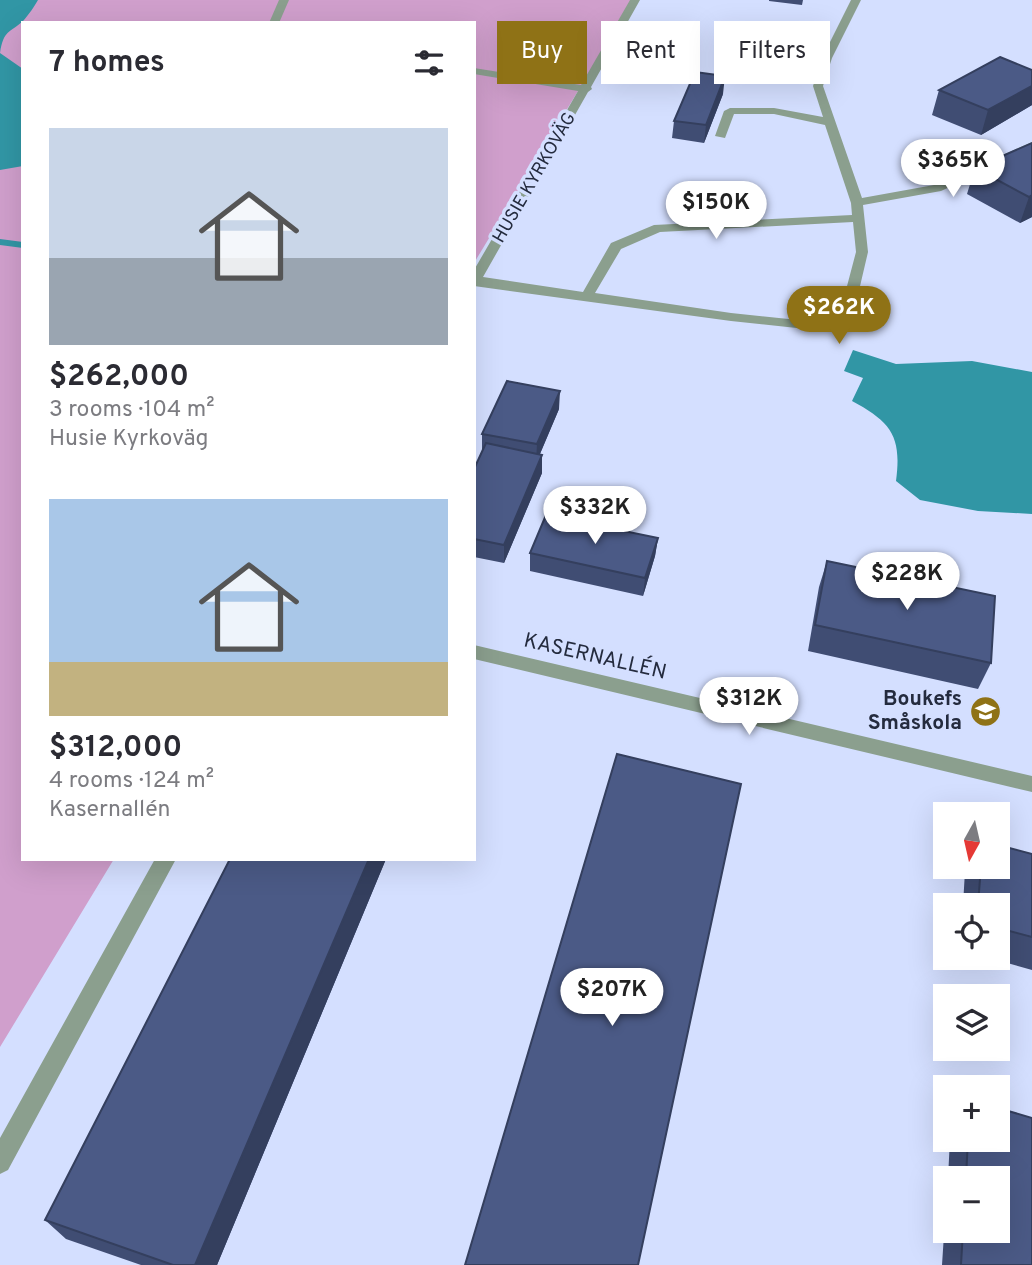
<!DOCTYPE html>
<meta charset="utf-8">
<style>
body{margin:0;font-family:Overpass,sans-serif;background:#f2f2f3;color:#2b2b33;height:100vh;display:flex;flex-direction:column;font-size:26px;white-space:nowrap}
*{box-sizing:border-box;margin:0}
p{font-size:23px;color:#7c7c81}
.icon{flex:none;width:38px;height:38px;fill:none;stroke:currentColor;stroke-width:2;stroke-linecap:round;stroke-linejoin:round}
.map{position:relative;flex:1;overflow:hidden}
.side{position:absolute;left:21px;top:21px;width:455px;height:840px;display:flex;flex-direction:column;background:#fff;border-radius:0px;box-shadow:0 7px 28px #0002}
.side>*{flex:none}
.guide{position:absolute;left:497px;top:21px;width:429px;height:63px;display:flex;gap:14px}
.needle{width:46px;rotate:188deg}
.controls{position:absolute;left:933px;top:802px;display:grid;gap:14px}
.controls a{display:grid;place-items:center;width:77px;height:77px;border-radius:0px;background:#fff;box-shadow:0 7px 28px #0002;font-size:35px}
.price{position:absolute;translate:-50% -60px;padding:0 16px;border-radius:24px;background:#fff;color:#222;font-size:23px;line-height:46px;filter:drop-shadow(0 2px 4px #0008)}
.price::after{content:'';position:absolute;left:50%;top:42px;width:21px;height:16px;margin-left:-10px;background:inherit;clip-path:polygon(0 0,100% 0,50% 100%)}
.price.on{background:#8f7216;color:#fff}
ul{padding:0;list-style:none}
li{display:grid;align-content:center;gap:14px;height:371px;padding:0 28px}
li span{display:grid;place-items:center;height:217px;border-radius:0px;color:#555}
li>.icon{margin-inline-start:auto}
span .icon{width:126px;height:126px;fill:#fffc;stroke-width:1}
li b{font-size:30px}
h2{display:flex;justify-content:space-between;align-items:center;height:84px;padding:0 28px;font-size:30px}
.tag{padding:0 24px;border-radius:0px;background:#fff;box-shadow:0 7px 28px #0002;font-size:24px;line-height:63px}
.tag.on{background:#8f7216;color:#fff}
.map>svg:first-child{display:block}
.green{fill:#d09fcc}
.water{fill:#3196a5}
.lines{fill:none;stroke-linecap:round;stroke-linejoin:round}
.stream{fill:#3196a5;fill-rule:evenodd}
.minor{fill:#8b9f8e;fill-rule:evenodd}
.wall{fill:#404d73}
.shaded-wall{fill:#343f5e}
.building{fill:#4b5a86;stroke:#343f5e;stroke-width:2}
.labels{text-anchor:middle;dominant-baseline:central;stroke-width:7;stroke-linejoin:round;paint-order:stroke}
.far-street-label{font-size:18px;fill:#242b3e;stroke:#d4dfff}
.street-label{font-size:21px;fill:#242b3e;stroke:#d4dfff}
.poi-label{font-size:21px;font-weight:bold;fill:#242b3e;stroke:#d4dfff;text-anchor:end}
</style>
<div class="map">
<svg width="1032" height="1265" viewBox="0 0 1032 1265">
<rect width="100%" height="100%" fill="#d4dfff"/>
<!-- green -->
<path class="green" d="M0 0H633L474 263V23H23V859H114L0 1047Z"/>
<!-- water -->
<path class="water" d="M0 0H38C34 7 29 14 24 20 9 34 4 29 0 53Z
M0 53 23 69V166L0 170Z
M853 350 896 364 972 361 1032 372V514L978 511 920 500 896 481C902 436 891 422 852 401L863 378 844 371Z"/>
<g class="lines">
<!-- stream -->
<path class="stream" d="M0 239 23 242V248L0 245Z"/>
<!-- minor -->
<path class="minor" d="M279 0H289L279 23H269Z
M630 0H640L591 87 592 89 588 92 483 277 583 292 611 243 654 225 852 215 851 203 825 125 774 114H734L725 138 715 136 724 111 730 108H774L823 117 813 86 822 58 851 0H861L832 58 823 86 862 198 934 185 1032 142V149L941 191 863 205 868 252 850 329 843 333 731 321 474 286V270L578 91 474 74V68L581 85ZM853 222 856 252 837 324 731 313 595 293 621 249 660 232Z
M474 645 1032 776V792L474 659Z
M155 859H176L8 1170 0 1174V1138Z"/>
</g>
<!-- wall -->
<path class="wall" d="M769 0H803L802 5 769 1Z
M1032 70V105L981 135 932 115 939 90Z
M723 94 704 143 672 138 674 121Z
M1032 143V217L1020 223 967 194 975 168Z
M559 409 540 454 542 455V473L504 563 474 557V469L482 452V434Z
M658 538 655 556 643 596 530 571V553Z
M827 561 991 663 978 689 808 651 819 587Z
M1032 854V970L986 957H998V905H963L965 871 968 866H998Z
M386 859 217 1265H141L66 1239 45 1220Z
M950 1139H998L1032 1265H942L945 1219V1230H998V1178H948Z"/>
<!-- shaded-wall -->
<path class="shaded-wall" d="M725 76 723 94 704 143 706 125Z
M1032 86V105L981 135 988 110Z
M1032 195V217L1020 223 1029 197Z
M560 391 559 409 536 463 537 444Z
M542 455V473L504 563V545Z
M658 538 655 556 643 596 645 578Z
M369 859H386L217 1265H195Z"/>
<!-- building -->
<path class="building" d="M1000 57 1032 70V86L988 110 939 90Z
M695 72 725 76 706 125 674 121Z
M1032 143V195L1029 197 975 168Z
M507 381 560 391 537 444 482 434Z
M486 443 542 455 504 545 474 539V469Z
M546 515 658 538 645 578 530 553Z
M827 561 995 596 991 663 815 625Z
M617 754 741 784 638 1265H465Z
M998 845 1032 854V937L998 928V905H978L981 866H998Z
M230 859H369L195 1265H173L45 1220Z
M998 1108 1032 1118V1265H961L963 1230H998V1178H966L968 1139H998Z"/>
<!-- icons -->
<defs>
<symbol id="school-disc" viewBox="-11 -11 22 22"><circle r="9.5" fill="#8f7216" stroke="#d4dfff"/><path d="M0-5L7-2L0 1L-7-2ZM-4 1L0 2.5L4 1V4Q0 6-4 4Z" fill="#fff"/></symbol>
</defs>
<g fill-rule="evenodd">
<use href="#school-disc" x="968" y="694" width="35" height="35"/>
</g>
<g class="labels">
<!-- far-street labels -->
<g class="far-street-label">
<text transform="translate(535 178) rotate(-60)">HUSIE KYRKOVÄG</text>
</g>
<!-- street labels -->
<g class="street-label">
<text transform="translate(595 657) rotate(13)">KASERNALLÉN</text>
</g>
<!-- poi labels -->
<g class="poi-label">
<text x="962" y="699">Boukefs<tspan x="962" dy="24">Småskola</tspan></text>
</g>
</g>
</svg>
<div class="controls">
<a><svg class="needle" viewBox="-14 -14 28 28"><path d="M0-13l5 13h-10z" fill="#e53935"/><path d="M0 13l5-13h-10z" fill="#7c7c81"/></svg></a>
<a><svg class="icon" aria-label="locate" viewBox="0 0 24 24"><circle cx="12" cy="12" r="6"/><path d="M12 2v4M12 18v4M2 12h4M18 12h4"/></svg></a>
<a><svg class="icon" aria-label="layers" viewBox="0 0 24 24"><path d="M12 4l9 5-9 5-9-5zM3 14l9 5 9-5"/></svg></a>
<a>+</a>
<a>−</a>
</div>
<b class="price" style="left:953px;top:199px">$365K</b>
<b class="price" style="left:716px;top:241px">$150K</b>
<b class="price on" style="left:839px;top:346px">$262K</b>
<b class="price" style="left:595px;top:546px">$332K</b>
<b class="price" style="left:907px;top:612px">$228K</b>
<b class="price" style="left:749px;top:737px">$312K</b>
<b class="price" style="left:612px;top:1028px">$207K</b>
<div class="guide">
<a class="tag on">Buy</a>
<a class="tag">Rent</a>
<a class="tag">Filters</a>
</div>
<section class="side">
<h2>7 homes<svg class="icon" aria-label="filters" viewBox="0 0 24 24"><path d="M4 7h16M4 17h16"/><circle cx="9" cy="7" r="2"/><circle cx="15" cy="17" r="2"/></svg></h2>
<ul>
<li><span style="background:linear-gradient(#c9d6e8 60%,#9aa5b1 0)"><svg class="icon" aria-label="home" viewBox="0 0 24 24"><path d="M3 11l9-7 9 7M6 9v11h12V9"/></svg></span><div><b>$262,000</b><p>3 rooms · 104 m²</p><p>Husie Kyrkoväg</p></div></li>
<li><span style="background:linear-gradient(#a9c7e8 75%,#c2b280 0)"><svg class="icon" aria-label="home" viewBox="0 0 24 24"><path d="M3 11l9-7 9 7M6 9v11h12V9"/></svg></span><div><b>$312,000</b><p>4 rooms · 124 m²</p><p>Kasernallén</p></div></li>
</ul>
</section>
</div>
